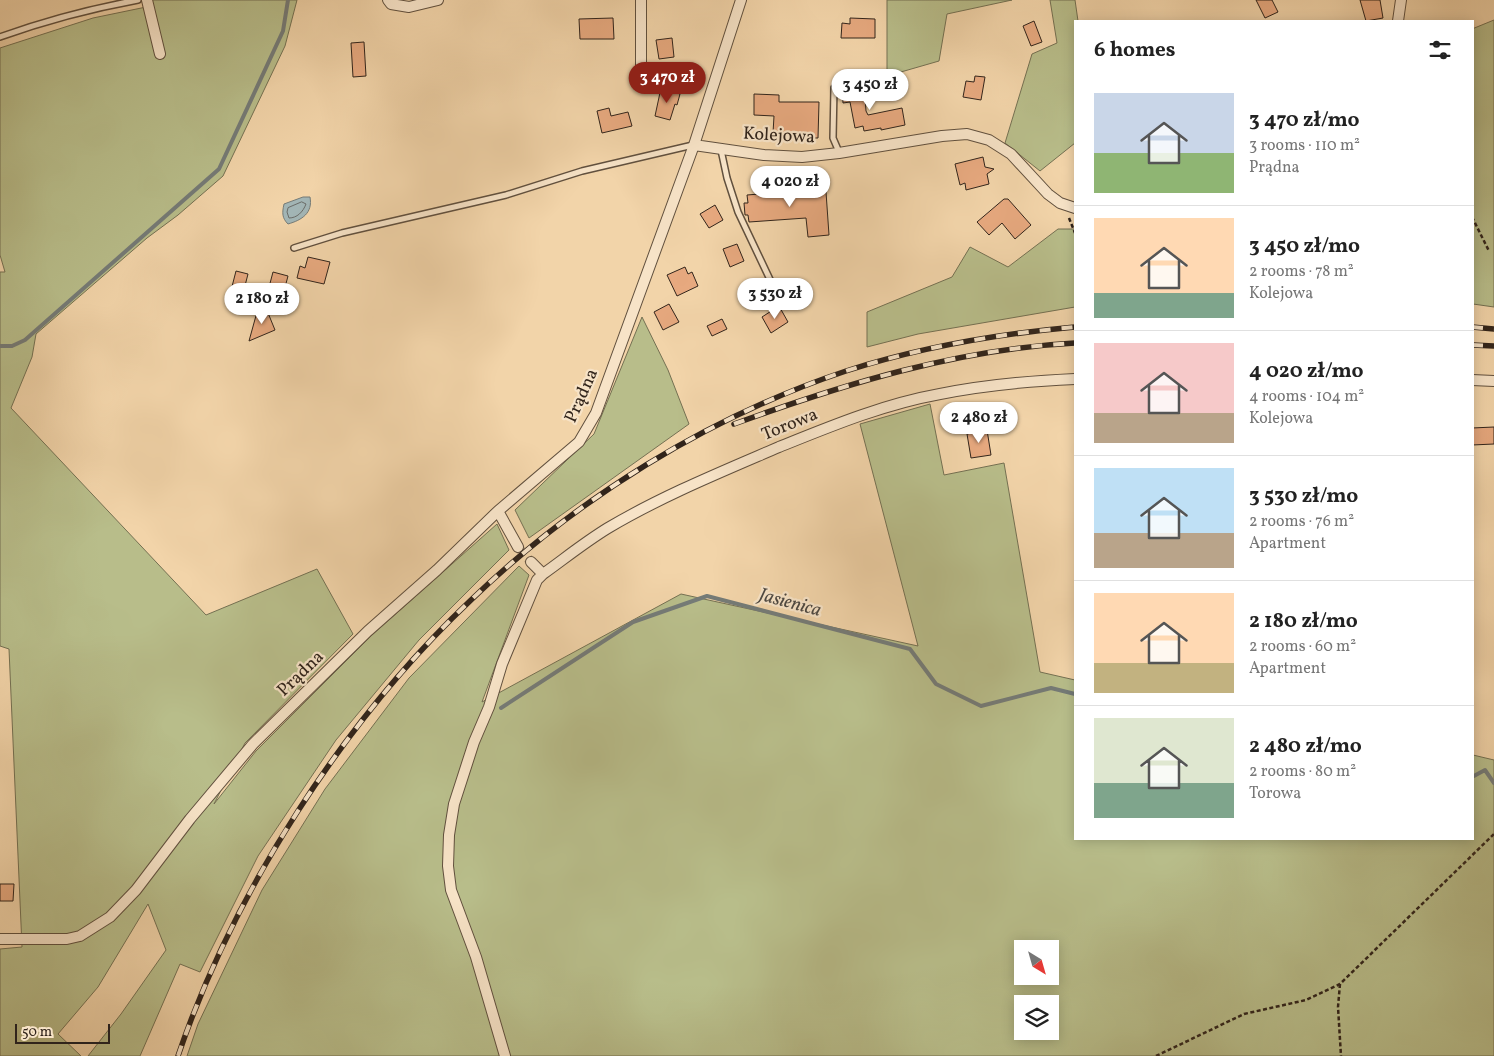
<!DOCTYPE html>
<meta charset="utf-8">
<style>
body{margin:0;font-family:Vollkorn,serif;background:#f2f2f2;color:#222;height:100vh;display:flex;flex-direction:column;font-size:19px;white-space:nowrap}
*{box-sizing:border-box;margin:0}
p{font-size:16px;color:#767676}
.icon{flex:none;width:28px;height:28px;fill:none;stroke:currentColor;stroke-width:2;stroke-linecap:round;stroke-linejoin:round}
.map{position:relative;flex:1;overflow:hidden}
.sheet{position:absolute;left:1074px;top:20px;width:400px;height:820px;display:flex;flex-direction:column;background:#fff;border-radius:0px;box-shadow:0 2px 12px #0003}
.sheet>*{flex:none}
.needle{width:32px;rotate:143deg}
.tools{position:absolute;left:1014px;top:940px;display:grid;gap:10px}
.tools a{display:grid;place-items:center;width:45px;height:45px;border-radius:0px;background:#fff;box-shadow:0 2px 12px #0003;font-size:25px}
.scale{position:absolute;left:15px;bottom:12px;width:95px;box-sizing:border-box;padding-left:5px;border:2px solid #31241b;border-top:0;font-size:14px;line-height:18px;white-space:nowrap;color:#31241b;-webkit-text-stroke:4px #f7e3c7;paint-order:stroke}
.price{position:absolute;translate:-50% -42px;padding:0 11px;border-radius:18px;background:#fff;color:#222;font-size:16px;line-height:32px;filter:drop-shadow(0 1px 2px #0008)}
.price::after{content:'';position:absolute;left:50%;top:30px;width:15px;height:11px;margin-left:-8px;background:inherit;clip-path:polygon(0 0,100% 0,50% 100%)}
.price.active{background:#8f2418;color:#fff}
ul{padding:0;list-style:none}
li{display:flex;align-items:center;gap:15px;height:125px;padding:0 20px}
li+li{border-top:1px solid #e0e0e0}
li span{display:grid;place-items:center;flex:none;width:140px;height:100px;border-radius:0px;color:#555}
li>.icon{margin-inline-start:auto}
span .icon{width:60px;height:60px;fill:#fffc;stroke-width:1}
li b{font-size:21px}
h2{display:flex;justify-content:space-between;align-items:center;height:60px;padding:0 20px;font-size:21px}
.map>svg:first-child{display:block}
.green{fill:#b8bd8a;stroke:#747052;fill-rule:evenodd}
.water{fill:#a2b5b5;stroke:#757b77}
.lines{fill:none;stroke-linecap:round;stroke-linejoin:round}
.shore{stroke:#6a6c68;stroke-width:1}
.stream{stroke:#757b77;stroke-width:4}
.building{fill:#e7a97f;stroke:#31241b}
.minor-tunnel{stroke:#cbb18d;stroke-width:10;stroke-dasharray:10 5;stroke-linecap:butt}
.service-casing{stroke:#61503e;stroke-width:8}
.minor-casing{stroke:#61503e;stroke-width:12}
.path{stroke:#31241b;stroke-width:2.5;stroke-dasharray:4 2.5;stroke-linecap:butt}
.service{stroke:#f7e3c7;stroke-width:5}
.minor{stroke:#f7e3c7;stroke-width:10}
.rail-casing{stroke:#31241b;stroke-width:5.5}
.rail{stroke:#f7e3c7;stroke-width:4;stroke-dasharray:11;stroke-linecap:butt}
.labels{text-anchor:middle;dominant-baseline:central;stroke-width:4.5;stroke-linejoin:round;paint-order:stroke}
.street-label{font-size:18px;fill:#31241b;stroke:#f7e3c7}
.water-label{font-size:19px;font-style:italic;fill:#4d4842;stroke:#f7e3c7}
</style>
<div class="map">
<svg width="1494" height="1056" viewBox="0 0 1494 1056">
<rect width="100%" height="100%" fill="#f2d4a9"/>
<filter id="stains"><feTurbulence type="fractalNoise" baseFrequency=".004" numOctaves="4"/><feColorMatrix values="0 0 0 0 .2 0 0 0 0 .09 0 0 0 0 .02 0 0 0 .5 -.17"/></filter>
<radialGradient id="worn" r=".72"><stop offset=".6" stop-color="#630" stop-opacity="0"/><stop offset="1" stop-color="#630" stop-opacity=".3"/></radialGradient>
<!-- green -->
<path class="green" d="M150 0H297L285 46 223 176 178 215 147 238 36 334 32 357 11 408 206 615 317 569 353 634 245 743 214 804 256 751 372 635 497 524 509 550 419 640 336 740 258 856 200 972 180 964 140 1056H88L121 1014 166 950 148 904 98 987 58 1034 81 1056H0V949L22 947 9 649 0 646V272H5L0 255V48L93 18 151 6Z
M887 0H1012L947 14 939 61 887 76Z
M1050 0H1075L1078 21H1075V143L1040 171 1005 143 1032 54 1057 43Z
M1494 20V307L1473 304 1472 29Z
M1058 229H1075V307L918 334 867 347V312L952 277 970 247 1008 267Z
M642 317 668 370 689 424 529 538 515 510 594 434Z
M930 404 944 475 1004 463 1040 672 1075 680V839H1472L1473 755 1494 760V1056H187L198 1024 262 890 325 789 409 678 519 566 529 575 482 702 681 594 918 646 860 424ZM1022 949H1050V976H1022ZM1022 1004H1050V1031H1022Z"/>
<!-- water -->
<path class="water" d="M303 197H310C313 213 302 220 288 224 282 218 282 213 284 204Z"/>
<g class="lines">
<!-- shore -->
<path class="shore" d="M302 202 306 204C303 212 297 218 289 218L287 212 288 208Z"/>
<!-- stream -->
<path class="stream" d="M0 346H12L25 340 219 169 283 31 288 0
M501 708 633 622 707 596 910 649 936 684 981 706 1051 688 1075 694
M1472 777 1485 770 1494 783"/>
</g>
<!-- building -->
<path class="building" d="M1256 0H1272L1278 12 1265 18Z
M1360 0H1380L1383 18 1366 21Z
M613 18 614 39H580L579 19Z
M850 18 875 19V38H841L842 23 850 24Z
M1034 21 1042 42 1031 46 1023 26Z
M672 38 674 57 659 59 656 40Z
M364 42 366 76 353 77 351 43Z
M975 76 985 77 981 100 963 97 966 81 974 82Z
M864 84 866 111 868 115 902 108 905 125 881 130V128L864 131 863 126 855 128 850 102 843 103 842 85Z
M661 88 680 94 677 105 675 104 670 120 655 116Z
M754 94 779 95V102H819L818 138H800V133H773L774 116 754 115Z
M609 108 611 116 628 112 632 126 602 133 597 111Z
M983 157 985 167 994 169 987 174 989 184 966 190 965 183 960 185 955 164Z
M782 179 783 191 797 190V194L826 192 829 235 808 237 806 218 749 222 748 215H745L744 203H748L747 195 772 193 771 180Z
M1004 199H1008L1031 225 1015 239 1002 223 989 235 977 222Z
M715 205 723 220 709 228 700 214Z
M737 244 744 261 730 267 723 249Z
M308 257 330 262 324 284 297 278 300 266 305 268Z
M685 267 688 274 692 272 698 286 677 296 667 275Z
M236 271 248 274 239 309 227 306Z
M273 272 288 276 279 310 264 306Z
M669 304 679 322 663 330 654 312Z
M779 306 788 322 771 333 762 317Z
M266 308 275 330 249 341 257 312Z
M722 319 727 329 712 336 707 326Z
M1494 427V444L1472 445V428Z
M987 430 991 455 971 458 967 434Z
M0 884H14L13 901H0Z"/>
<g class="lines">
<!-- minor-tunnel -->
<path class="minor-tunnel" d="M518 547 531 562"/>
<defs>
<path id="service" d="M0 37C47 20 89 9 138 0
M834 88 833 138 839 152
M721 150 727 178 738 212 774 288
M294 248 342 233 506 195 582 171 693 145"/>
<path id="minor" d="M147 0 160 54
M388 0 391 4 409 7 438 0
M1398 21 1401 0
M641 69V0
M694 145 764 155 802 157 839 153 942 136 967 134 989 140 1011 154 1048 194 1060 203 1075 208
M1472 380 1494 381
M498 511 518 547
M531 562 543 574
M0 939H67L80 936 110 917 136 890 190 819 253 744 368 631 437 570 498 511 579 442 596 413 694 145 741 0
M505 1056 476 957 451 890 448 866 449 835 454 804 474 742 489 707 502 664 537 580 543 574C564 559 585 542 608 528 662 496 721 472 779 447 831 426 884 404 940 394 985 385 1030 381 1075 379"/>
</defs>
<!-- service casing -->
<use href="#service" class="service-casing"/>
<!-- minor casing -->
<use href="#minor" class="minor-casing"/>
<!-- path -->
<path class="path" d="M1472 217 1489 251
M1069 218 1075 233
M1340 984 1338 1007 1341 1056
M1156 1056 1244 1014 1306 1000 1340 984 1494 834"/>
<!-- service -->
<use href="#service" class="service"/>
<!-- minor -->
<use href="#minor" class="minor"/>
<defs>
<path id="rail" d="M1472 327 1494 329
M1472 345 1494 346
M734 424C844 384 958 349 1075 343
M178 1056C234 891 344 720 471 600 576 499 708 417 846 371 921 347 997 334 1075 327"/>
</defs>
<!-- rail casing -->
<use href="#rail" class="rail-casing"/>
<!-- rail -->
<use href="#rail" class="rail"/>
</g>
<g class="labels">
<!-- street labels -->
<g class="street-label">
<text transform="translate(779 136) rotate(3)">Kolejowa</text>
<text transform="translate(582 396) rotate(-66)">Prądna</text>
<text transform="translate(790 425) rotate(-22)">Torowa</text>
<text transform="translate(301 674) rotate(-44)">Prądna</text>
</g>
<!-- water labels -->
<g class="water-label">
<text transform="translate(790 603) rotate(15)">Jasienica</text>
</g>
</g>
<rect width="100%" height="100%" filter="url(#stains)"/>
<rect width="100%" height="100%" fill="url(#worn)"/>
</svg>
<div class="tools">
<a><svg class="needle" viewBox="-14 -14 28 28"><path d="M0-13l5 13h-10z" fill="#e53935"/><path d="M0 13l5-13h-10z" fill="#767676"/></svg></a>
<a><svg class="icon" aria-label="layers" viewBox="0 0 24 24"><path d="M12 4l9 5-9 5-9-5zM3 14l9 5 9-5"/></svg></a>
</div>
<div class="scale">50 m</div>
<b class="price active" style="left:667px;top:104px">3 470 zł</b>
<b class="price" style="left:870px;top:111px">3 450 zł</b>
<b class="price" style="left:790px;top:208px">4 020 zł</b>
<b class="price" style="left:775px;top:320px">3 530 zł</b>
<b class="price" style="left:262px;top:325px">2 180 zł</b>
<b class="price" style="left:979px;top:444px">2 480 zł</b>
<section class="sheet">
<h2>6 homes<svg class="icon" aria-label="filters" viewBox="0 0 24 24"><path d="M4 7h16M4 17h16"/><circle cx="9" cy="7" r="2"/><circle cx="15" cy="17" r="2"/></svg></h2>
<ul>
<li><span style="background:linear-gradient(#c9d6e8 60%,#8fb573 0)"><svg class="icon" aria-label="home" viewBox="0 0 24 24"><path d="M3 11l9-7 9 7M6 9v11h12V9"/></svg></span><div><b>3 470 zł/mo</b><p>3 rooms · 110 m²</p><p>Prądna</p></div></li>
<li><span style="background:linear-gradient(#ffd9b3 75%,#7fa58c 0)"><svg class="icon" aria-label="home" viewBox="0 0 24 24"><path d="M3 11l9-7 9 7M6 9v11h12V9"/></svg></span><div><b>3 450 zł/mo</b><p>2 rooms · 78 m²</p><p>Kolejowa</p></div></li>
<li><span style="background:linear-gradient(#f6c9c9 70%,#b9a48a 0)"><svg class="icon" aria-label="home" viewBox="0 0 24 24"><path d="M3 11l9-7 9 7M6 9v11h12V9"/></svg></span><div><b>4 020 zł/mo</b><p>4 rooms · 104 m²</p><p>Kolejowa</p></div></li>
<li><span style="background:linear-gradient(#bfe0f5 65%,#b9a48a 0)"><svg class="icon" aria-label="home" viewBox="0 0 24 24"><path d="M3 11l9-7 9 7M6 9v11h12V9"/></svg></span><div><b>3 530 zł/mo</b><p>2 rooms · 76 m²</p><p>Apartment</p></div></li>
<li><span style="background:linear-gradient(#ffd9b3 70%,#c2b280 0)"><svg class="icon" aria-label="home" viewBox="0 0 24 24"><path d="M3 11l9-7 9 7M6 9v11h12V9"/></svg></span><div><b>2 180 zł/mo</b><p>2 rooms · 60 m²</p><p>Apartment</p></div></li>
<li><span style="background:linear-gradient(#dfe7d0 65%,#7fa58c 0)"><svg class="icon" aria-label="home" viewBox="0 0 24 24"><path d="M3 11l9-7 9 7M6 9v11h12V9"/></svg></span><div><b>2 480 zł/mo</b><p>2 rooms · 80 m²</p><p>Torowa</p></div></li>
</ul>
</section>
</div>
